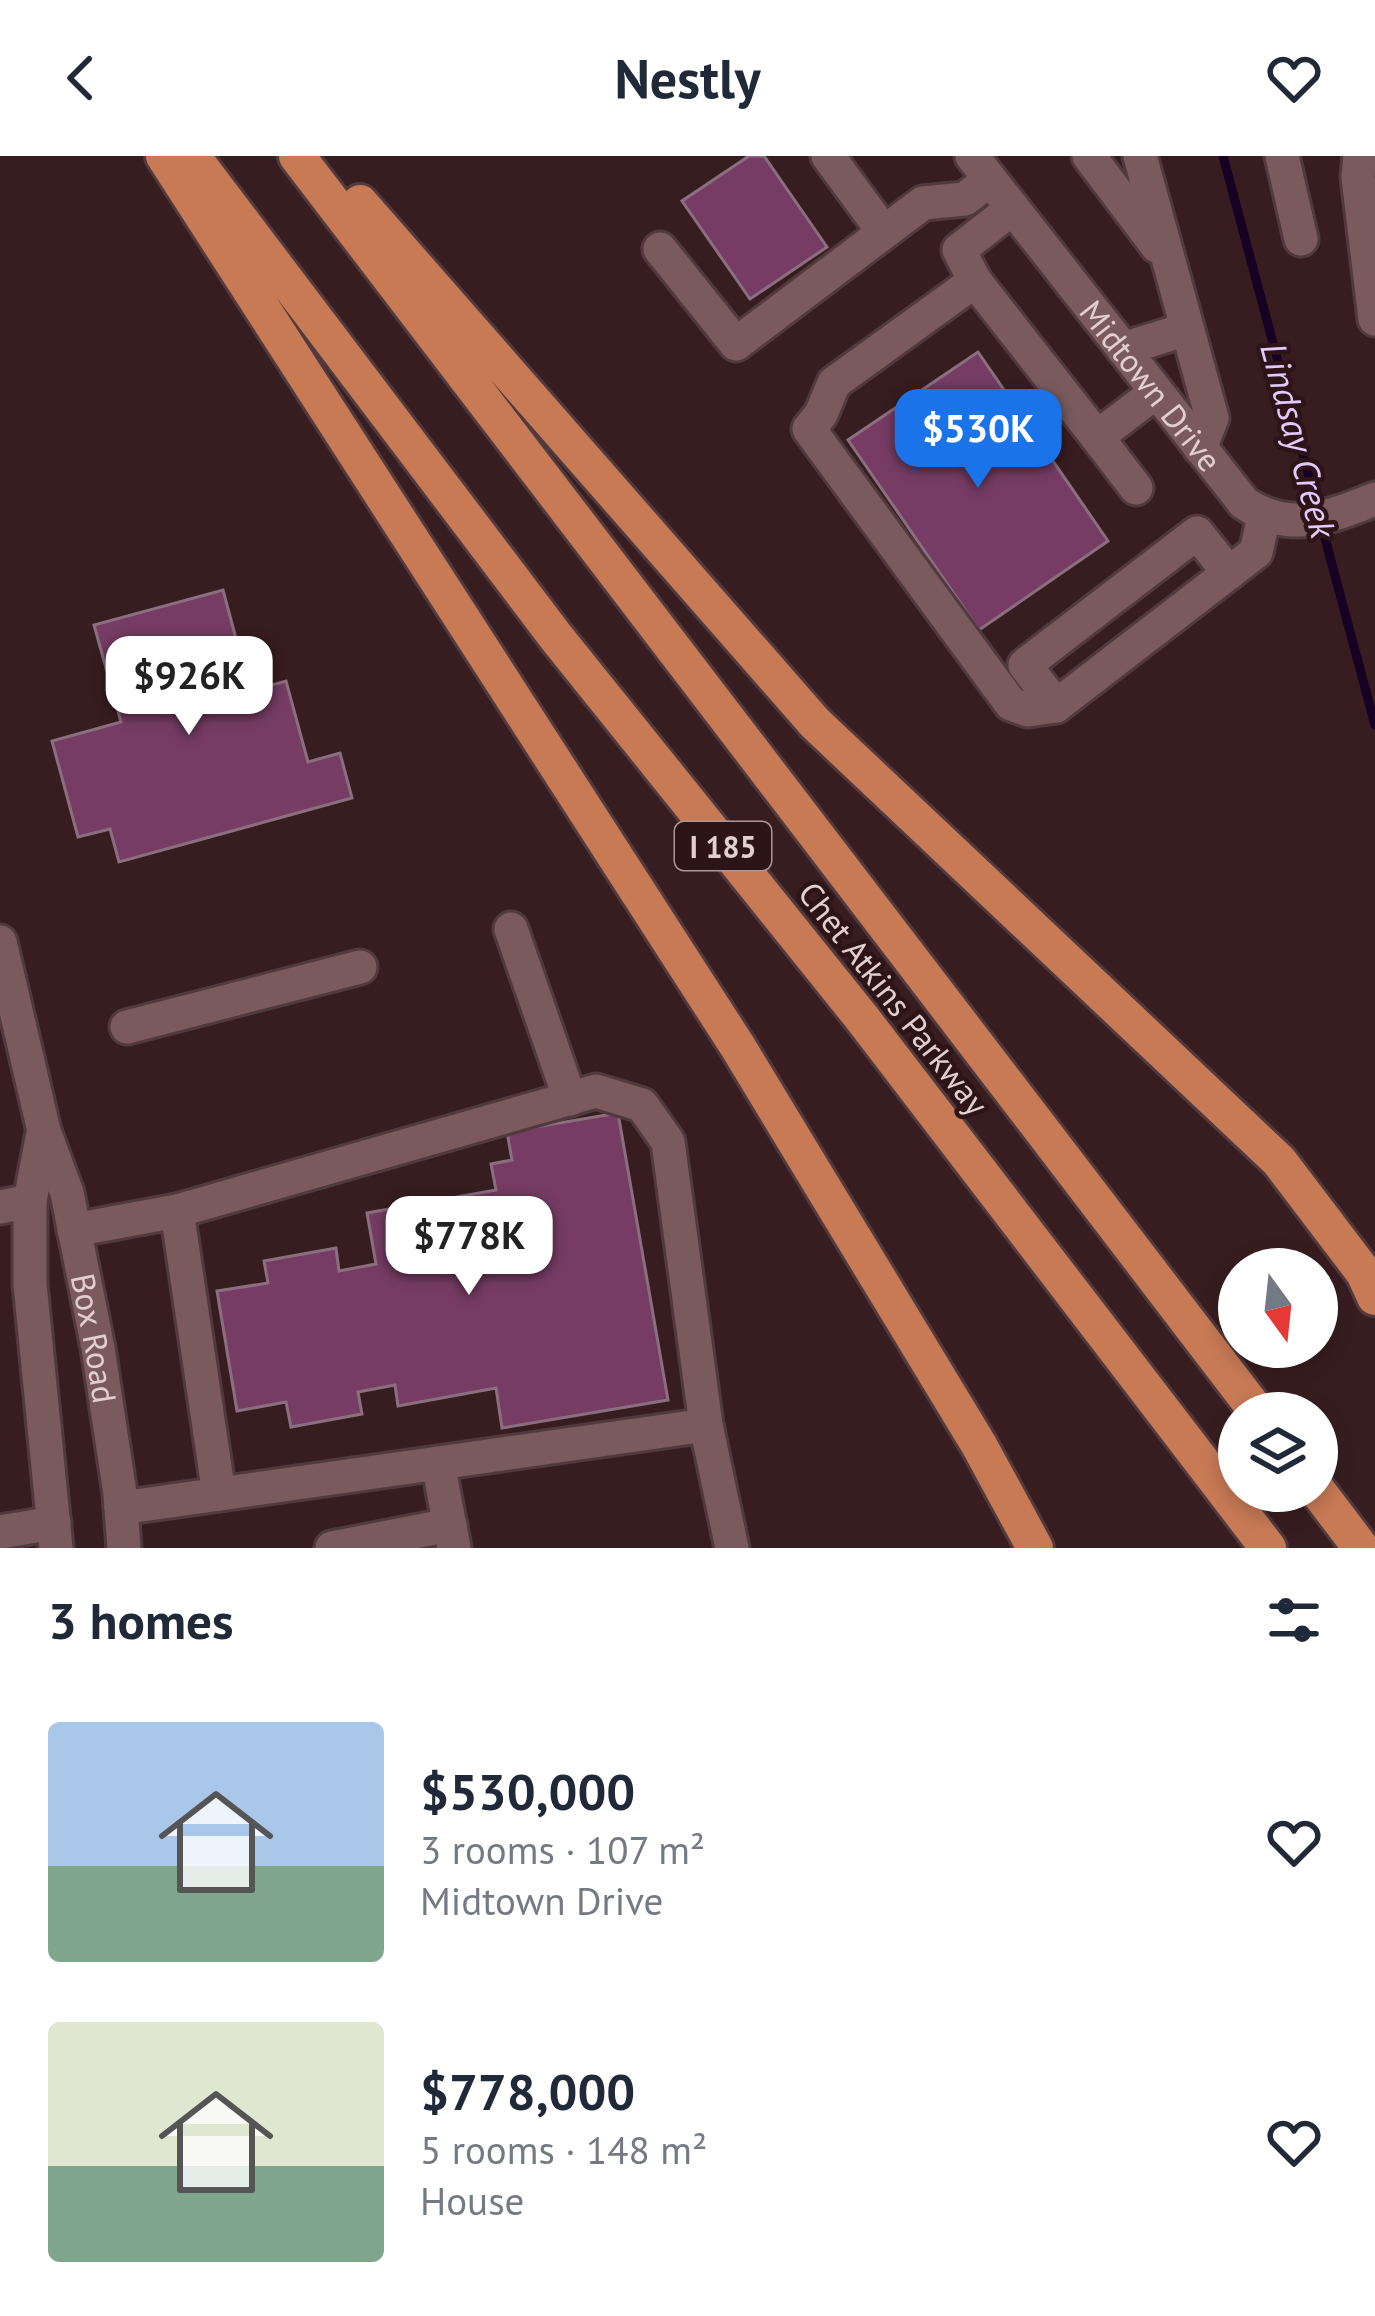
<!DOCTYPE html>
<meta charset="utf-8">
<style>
body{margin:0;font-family:"PT Sans",sans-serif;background:#f2f2f3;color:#1f2937;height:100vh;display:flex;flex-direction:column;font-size:45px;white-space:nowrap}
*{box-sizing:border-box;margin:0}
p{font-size:39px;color:#747a83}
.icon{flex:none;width:66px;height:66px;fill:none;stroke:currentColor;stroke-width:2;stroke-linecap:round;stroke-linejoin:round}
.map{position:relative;height:1392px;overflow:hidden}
.drawer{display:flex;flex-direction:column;background:#fff;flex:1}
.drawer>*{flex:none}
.needle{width:78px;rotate:165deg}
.buttons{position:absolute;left:1218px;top:1092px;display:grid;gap:24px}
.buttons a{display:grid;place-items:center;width:120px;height:120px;border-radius:50%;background:#fff;box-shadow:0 6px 18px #0003;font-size:60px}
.price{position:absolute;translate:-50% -102px;padding:0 27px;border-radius:24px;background:#fff;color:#222;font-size:39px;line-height:78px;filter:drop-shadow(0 3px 6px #0008)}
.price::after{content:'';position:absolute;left:50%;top:72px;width:36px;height:27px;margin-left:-18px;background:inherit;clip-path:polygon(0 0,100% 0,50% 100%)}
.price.current{background:#1a73e8;color:#fff}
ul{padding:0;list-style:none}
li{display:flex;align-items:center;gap:36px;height:300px;padding:0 48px}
li span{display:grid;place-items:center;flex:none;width:336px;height:240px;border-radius:12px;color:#555}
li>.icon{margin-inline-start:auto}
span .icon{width:144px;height:144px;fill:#fffc;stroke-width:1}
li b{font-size:51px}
h2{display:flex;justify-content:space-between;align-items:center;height:144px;padding:0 48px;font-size:51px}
header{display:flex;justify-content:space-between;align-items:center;height:156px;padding:0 48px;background:#fff;font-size:54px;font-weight:600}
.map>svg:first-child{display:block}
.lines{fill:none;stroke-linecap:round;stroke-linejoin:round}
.stream{stroke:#160125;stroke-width:9}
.building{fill:#763c63;stroke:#8a6f7f;stroke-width:3}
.minor-casing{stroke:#513a3d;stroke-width:39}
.highway-casing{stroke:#513a3d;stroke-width:42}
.minor{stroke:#7a5a5d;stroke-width:33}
.highway{stroke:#c87a55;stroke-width:36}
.labels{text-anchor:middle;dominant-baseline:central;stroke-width:9;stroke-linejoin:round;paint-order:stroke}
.shield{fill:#2d1417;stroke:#ac9798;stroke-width:3}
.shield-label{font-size:30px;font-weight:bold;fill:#e2cfd0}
.street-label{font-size:33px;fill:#e2cfd0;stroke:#2d1417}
.water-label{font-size:36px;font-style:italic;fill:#e4c9fd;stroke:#2d1417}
</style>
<header><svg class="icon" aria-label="back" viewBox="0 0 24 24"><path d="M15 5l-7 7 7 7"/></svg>Nestly<svg class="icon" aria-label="heart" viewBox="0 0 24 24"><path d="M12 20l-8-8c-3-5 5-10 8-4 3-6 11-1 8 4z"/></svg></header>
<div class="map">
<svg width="1375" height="1392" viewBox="0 0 1375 1392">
<rect width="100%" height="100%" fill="#381d20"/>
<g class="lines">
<!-- stream -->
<path class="stream" d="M1223 0 1318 355
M1322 371 1375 569"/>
</g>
<!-- building -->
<path class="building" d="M749 0H764L827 91 750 143 682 45Z
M978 196 1108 385 979 474 848 284Z
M223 434 250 535 286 525 308 606 340 597 352 642 119 706 110 673 78 681 52 585 121 566 94 469Z
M618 957 668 1244 502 1272 496 1232 398 1250 395 1229 358 1236 362 1258 291 1271 286 1246 237 1255 217 1135 268 1127 264 1105 336 1092 339 1115 376 1108 367 1057 496 1034 491 1008 512 1004 507 976Z"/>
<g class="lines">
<defs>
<g id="minor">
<path d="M828 0 883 75"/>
<path id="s1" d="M972 0 1244 347C1289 377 1328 362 1375 343"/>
<path d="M1089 0 1157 90"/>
<path d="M1140 0 1212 262 1200 292"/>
<path d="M1282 0 1301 83"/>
<path d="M1360 0 1358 21 1375 163"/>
<path d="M660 93 736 188 923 47 965 43 990 23"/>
<path d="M975 125 959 94 1013 52"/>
<path d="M1123 193 1187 173"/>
<path d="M1156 236 1097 281 975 125 834 227 821 258 809 273 1011 548 1028 554 1056 550 1256 396 1264 360"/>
<path d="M1097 281 1136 332"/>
<path d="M1056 550 1025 509 1197 377 1229 417"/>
<path d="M511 773 570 943"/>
<path id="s2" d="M0 786 44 975 67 1037 98 1192 120 1338 124 1392"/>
<path d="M127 871 360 811"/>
<path d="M43 977 30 1045V1128L56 1392"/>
<path d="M0 1051 30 1045"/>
<path d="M177 1055 596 935 642 949 668 986 706 1269"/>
<path d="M74 1074 177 1055 219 1338"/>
<path d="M438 1307 454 1392"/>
<path d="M121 1352 706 1269 732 1392"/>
<path d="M0 1376 54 1367"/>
<path d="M332 1392 450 1369"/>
</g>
<path id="highway" d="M164 0 738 891 979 1289 1035 1392
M192 0 556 481 862 862 1268 1392
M297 0 1258 1257
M360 47 815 567 1279 1005 1364 1117 1375 1141
M1317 1334 1361 1392"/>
</defs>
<!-- minor casing -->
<use href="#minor" class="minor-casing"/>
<!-- highway casing -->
<use href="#highway" class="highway-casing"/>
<!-- minor -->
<use href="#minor" class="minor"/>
<!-- highway -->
<use href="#highway" class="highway"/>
</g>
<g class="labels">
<!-- shield labels -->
<rect class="shield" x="675" y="666" width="96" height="48" rx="9"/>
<g class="shield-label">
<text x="723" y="690">I 185</text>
</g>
<!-- street labels -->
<g class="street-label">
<text stroke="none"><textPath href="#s1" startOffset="291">Midtown Drive</textPath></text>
<text transform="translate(894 842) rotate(52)">Chet Atkins Parkway</text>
<text stroke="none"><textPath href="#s2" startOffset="408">Box Road</textPath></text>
</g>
<!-- water labels -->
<g class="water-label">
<text transform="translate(1299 284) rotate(75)">Lindsay Creek</text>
</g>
</g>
</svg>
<div class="buttons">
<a><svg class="needle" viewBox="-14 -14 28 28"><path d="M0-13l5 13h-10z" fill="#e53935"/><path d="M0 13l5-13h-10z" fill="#747a83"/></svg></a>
<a><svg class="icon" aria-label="layers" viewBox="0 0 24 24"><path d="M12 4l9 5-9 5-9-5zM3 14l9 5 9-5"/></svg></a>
</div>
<b class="price current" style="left:978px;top:335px">$530K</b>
<b class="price" style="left:189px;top:582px">$926K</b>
<b class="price" style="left:469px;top:1142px">$778K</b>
</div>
<section class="drawer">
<h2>3 homes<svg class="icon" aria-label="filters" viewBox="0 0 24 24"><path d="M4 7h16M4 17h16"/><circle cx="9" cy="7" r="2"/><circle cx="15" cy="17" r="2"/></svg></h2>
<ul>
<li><span style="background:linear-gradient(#a9c7e8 60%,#7fa58c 0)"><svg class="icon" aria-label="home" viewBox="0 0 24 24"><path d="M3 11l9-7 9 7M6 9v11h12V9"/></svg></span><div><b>$530,000</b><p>3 rooms · 107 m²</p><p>Midtown Drive</p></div><svg class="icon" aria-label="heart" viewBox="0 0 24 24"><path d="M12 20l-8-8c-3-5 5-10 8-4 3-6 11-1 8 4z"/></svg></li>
<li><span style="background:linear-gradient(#dfe7d0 60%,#7fa58c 0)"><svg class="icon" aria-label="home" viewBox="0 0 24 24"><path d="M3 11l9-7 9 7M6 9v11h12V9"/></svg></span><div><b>$778,000</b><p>5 rooms · 148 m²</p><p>House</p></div><svg class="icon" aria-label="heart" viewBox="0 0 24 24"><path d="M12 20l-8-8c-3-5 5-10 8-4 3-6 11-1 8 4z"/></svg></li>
</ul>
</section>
